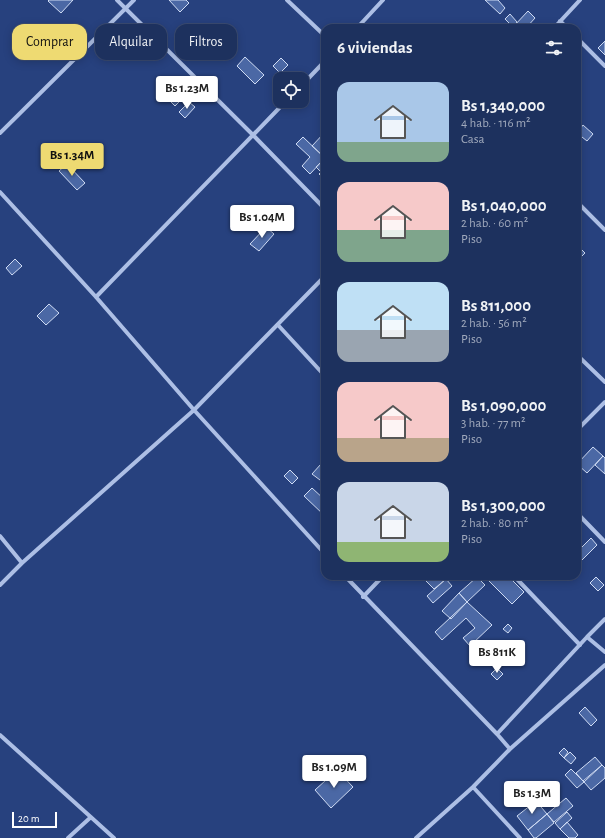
<!DOCTYPE html>
<html lang="es">
<meta charset="utf-8">
<style>
body{margin:0;font-family:"Alegreya Sans",sans-serif;background:#253964;color:#f1f3f6;height:100vh;display:flex;flex-direction:column;font-size:15px;white-space:nowrap}
*{box-sizing:border-box;margin:0}
p{font-size:13px;color:#a0a9bc}
.icon{flex:none;width:22px;height:22px;fill:none;stroke:currentColor;stroke-width:2;stroke-linecap:round;stroke-linejoin:round}
.map{position:relative;flex:1;overflow:hidden}
.side{position:absolute;left:321px;top:24px;width:260px;height:556px;display:flex;flex-direction:column;background:#1d315e;border-radius:12px;box-shadow:0 2px 10px #0003,0 0 0 1px #3b4c73}
.side>*{flex:none}
.hud{position:absolute;left:12px;top:24px;width:249px;height:36px;display:flex;gap:8px}
.fabs{position:absolute;left:273px;top:72px;display:grid;gap:8px}
.fabs a{display:grid;place-items:center;width:36px;height:36px;border-radius:8px;background:#1d315e;box-shadow:0 2px 10px #0003,0 0 0 1px #3b4c73;font-size:20px}
.scale{position:absolute;left:12px;bottom:10px;width:45px;box-sizing:border-box;padding-left:4px;border:2px solid #fff;border-top:0;font-size:11px;line-height:14px;white-space:nowrap;color:#fff;-webkit-text-stroke:3px #27417e;paint-order:stroke}
.price{position:absolute;translate:-50% -34px;padding:0 9px;border-radius:4px;background:#fff;color:#222;font-size:13px;line-height:26px;filter:drop-shadow(0 1px 2px #0008)}
.price::after{content:'';position:absolute;left:50%;top:24px;width:12px;height:9px;margin-left:-6px;background:inherit;clip-path:polygon(0 0,100% 0,50% 100%)}
.price.selected{background:#eeda72;color:#111}
ul{padding:0;list-style:none}
li{display:flex;align-items:center;gap:12px;height:100px;padding:0 16px}
li span{display:grid;place-items:center;flex:none;width:112px;height:80px;border-radius:12px;color:#555}
li>.icon{margin-inline-start:auto}
span .icon{width:48px;height:48px;fill:#fffc;stroke-width:1}
li b{font-size:17px}
h2{display:flex;justify-content:space-between;align-items:center;height:48px;padding:0 16px;font-size:17px}
.chip{padding:0 14px;border-radius:12px;background:#1d315e;box-shadow:0 2px 10px #0003,0 0 0 1px #3b4c73;font-size:14px;line-height:36px}
.chip.selected{background:#eeda72;color:#111}
.map>svg:first-child{display:block}
.building{fill:#4b68a5;stroke:#d0dcf4}
.lines{fill:none;stroke-linecap:round;stroke-linejoin:round}
.street{stroke:#adbfe5;stroke-width:4}
</style>
<div class="map">
<svg width="605" height="838" viewBox="0 0 605 838">
<rect width="100%" height="100%" fill="#27417e"/>
<!-- building -->
<path class="building" d="M49 0H73L61 13 48 1Z
M169 0H186L189 3 180 12Z
M485 0H498L505 8 500 14Z
M528 11 535 18 526 28H514L513 27Z
M510 14 517 22 513 27 505 19Z
M605 41V55L598 48Z
M245 57 264 75 255 84 237 66Z
M281 58 288 65 280 73 273 66Z
M177 88 185 96 175 106 167 98Z
M189 102 195 107 185 118 179 112Z
M583 125 593 134 587 141 577 133Z
M325 132V158L312 146Z
M303 137 325 158 310 174 302 166 310 157 296 144Z
M325 158V180L319 174 321 172 316 167Z
M67 164 85 183 77 190 59 171Z
M266 227 274 234 259 251 250 244Z
M578 246 585 253 577 261V247Z
M15 259 22 266 12 275 6 268Z
M49 304 59 313 46 325 37 316Z
M593 447 603 456 587 473 577 464Z
M603 456 605 458V474L595 465Z
M321 464 325 468V475L320 480 312 474Z
M290 470 298 478 292 484 284 476Z
M312 488 325 500V516L304 496Z
M591 538 597 545 577 565V552Z
M431 576H443L446 579 434 589 426 581Z
M495 576H508L524 592 512 604 489 581Z
M477 577 485 585 467 602 459 593Z
M596 577 604 585 598 591 590 583Z
M446 579 452 586 433 603 427 596Z
M459 593 467 602 451 619 442 611Z
M467 602 492 625 470 646 463 638 475 628 466 618 442 640 435 632Z
M508 624 512 628 508 633 503 629Z
M508 643 515 650 503 662 496 655Z
M497 668 503 674 497 680 491 674Z
M585 707 597 720 591 726 579 713Z
M564 748 568 752 564 758 559 753Z
M570 752 576 758 571 764 564 758Z
M595 757 602 765 583 781 576 773Z
M602 765 605 768V778L591 790 584 782Z
M571 769 584 782 577 788 565 775Z
M337 770 353 787 331 808 315 790Z
M566 798 573 806 554 822 547 814Z
M536 801 547 814 528 830 517 816Z
M567 812 572 818 560 829 555 823Z
M547 814 554 823 536 838H534L528 830Z
M567 822 578 835 575 838H569L560 829Z"/>
<g class="lines">
<!-- street -->
<path class="street" d="M117 0 253 135 325 209
M287 0 325 36
M560 21 567 28
M357 28 383 0
M554 28 580 0
M577 38 605 66
M302 85 325 61
M0 133 134 0
M0 192 96 297 194 410 325 554
M577 202 605 230
M96 297 286 101
M278 325 325 376
M577 355 605 382
M577 430 605 402
M577 513 605 542
M0 536 22 563
M345 576 497 734
M514 576 580 645
M0 585 22 563 194 410 325 276
M363 597 383 576
M587 637 605 652
M0 735 114 838
M510 749 605 665
M473 787 520 838
M68 838 91 817
M416 838 473 787 510 749 497 734 587 637 605 619"/>
</g>
</svg>
<div class="fabs">
<a><svg class="icon" aria-label="locate" viewBox="0 0 24 24"><circle cx="12" cy="12" r="6"/><path d="M12 2v4M12 18v4M2 12h4M18 12h4"/></svg></a>
</div>
<div class="scale">20 m</div>
<b class="price" style="left:187px;top:110px">Bs 1.23M</b>
<b class="price selected" style="left:72px;top:177px">Bs 1.34M</b>
<b class="price" style="left:262px;top:239px">Bs 1.04M</b>
<b class="price" style="left:497px;top:674px">Bs 811K</b>
<b class="price" style="left:334px;top:789px">Bs 1.09M</b>
<b class="price" style="left:532px;top:815px">Bs 1.3M</b>
<div class="hud">
<a class="chip selected">Comprar</a>
<a class="chip">Alquilar</a>
<a class="chip">Filtros</a>
</div>
<section class="side">
<h2>6 viviendas<svg class="icon" aria-label="filters" viewBox="0 0 24 24"><path d="M4 7h16M4 17h16"/><circle cx="9" cy="7" r="2"/><circle cx="15" cy="17" r="2"/></svg></h2>
<ul>
<li><span style="background:linear-gradient(#a9c7e8 75%,#7fa58c 0)"><svg class="icon" aria-label="home" viewBox="0 0 24 24"><path d="M3 11l9-7 9 7M6 9v11h12V9"/></svg></span><div><b>Bs 1,340,000</b><p>4 hab. · 116 m²</p><p>Casa</p></div></li>
<li><span style="background:linear-gradient(#f6c9c9 60%,#7fa58c 0)"><svg class="icon" aria-label="home" viewBox="0 0 24 24"><path d="M3 11l9-7 9 7M6 9v11h12V9"/></svg></span><div><b>Bs 1,040,000</b><p>2 hab. · 60 m²</p><p>Piso</p></div></li>
<li><span style="background:linear-gradient(#bfe0f5 60%,#9aa5b1 0)"><svg class="icon" aria-label="home" viewBox="0 0 24 24"><path d="M3 11l9-7 9 7M6 9v11h12V9"/></svg></span><div><b>Bs 811,000</b><p>2 hab. · 56 m²</p><p>Piso</p></div></li>
<li><span style="background:linear-gradient(#f6c9c9 70%,#b9a48a 0)"><svg class="icon" aria-label="home" viewBox="0 0 24 24"><path d="M3 11l9-7 9 7M6 9v11h12V9"/></svg></span><div><b>Bs 1,090,000</b><p>3 hab. · 77 m²</p><p>Piso</p></div></li>
<li><span style="background:linear-gradient(#c9d6e8 75%,#8fb573 0)"><svg class="icon" aria-label="home" viewBox="0 0 24 24"><path d="M3 11l9-7 9 7M6 9v11h12V9"/></svg></span><div><b>Bs 1,300,000</b><p>2 hab. · 80 m²</p><p>Piso</p></div></li>
</ul>
</section>
</div>
